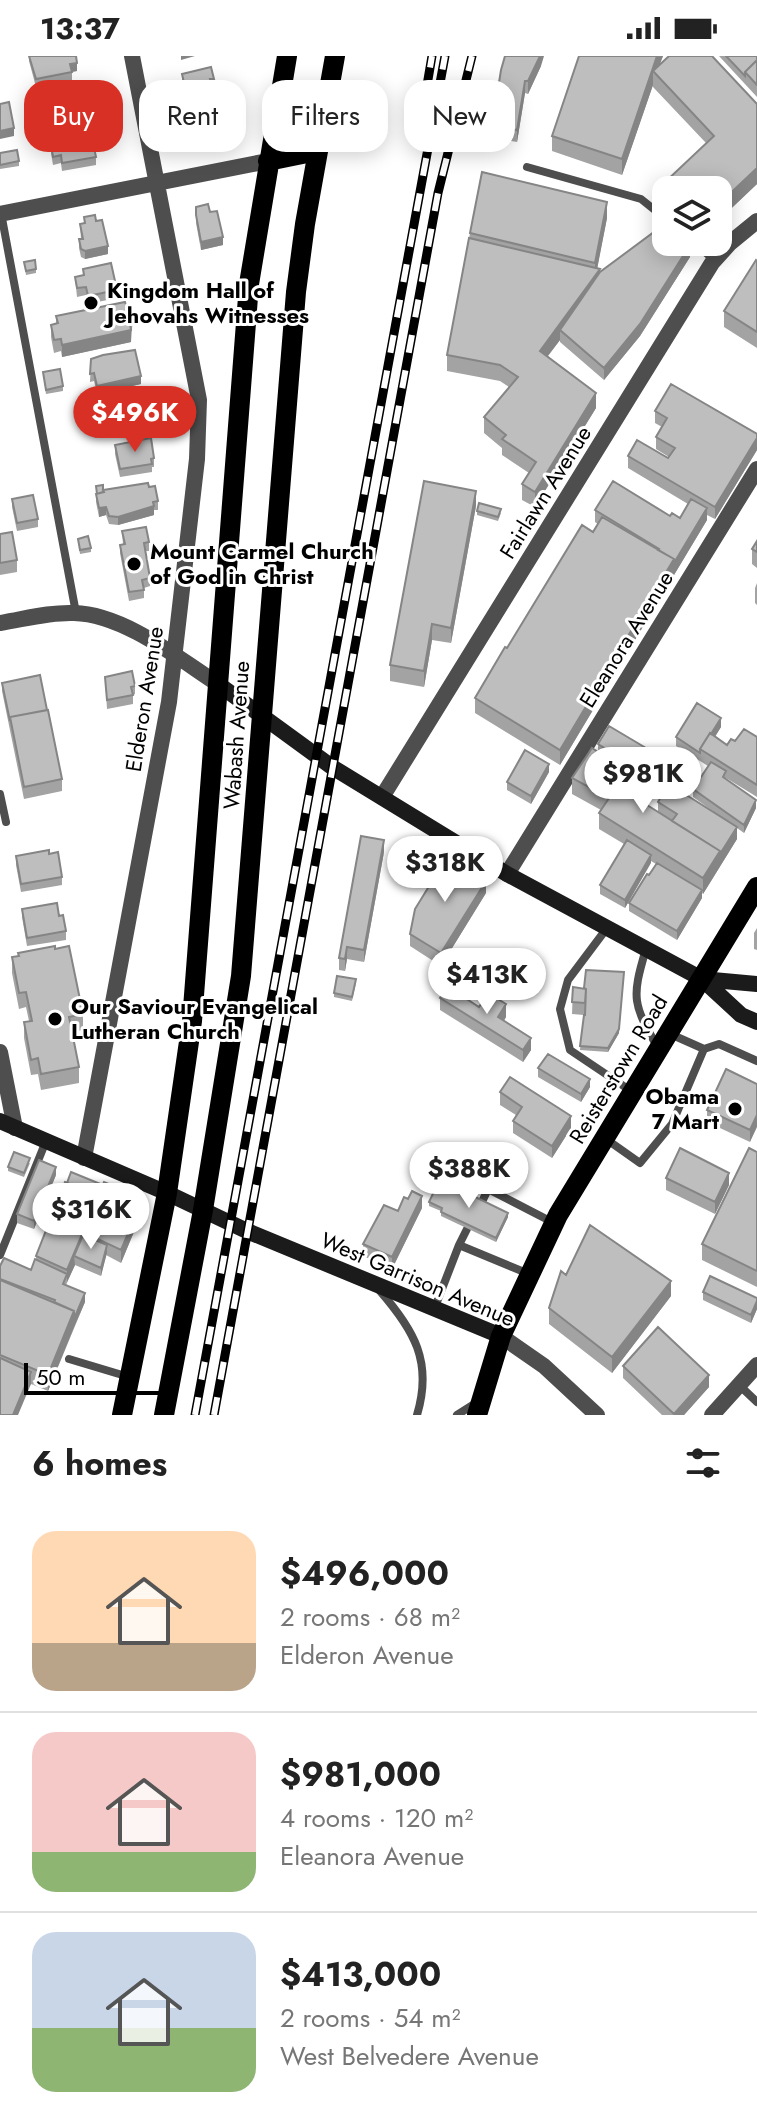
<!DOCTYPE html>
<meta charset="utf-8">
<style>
body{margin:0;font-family:Jost,sans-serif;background:#f6f6f6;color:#222;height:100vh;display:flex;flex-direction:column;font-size:30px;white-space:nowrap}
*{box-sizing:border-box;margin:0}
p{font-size:26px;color:#767676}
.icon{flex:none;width:44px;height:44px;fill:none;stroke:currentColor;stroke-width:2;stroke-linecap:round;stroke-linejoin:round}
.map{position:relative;height:1359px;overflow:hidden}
.details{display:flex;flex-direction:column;background:#fff;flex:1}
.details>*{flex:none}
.top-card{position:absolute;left:24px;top:24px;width:710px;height:72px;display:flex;gap:16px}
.buttons{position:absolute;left:652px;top:120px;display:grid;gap:16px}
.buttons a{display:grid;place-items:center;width:80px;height:80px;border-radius:16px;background:#fff;box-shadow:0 4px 20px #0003;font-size:40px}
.scale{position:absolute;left:24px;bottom:20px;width:146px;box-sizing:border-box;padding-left:8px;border:4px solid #000;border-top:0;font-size:22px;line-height:28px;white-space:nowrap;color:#000;-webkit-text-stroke:6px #fff;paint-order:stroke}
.price{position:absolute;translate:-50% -68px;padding:0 18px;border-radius:28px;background:#fff;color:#222;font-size:26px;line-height:52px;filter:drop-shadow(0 2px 4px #0008)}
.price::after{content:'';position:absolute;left:50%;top:48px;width:24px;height:18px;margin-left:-12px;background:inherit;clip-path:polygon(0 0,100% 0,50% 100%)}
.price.selected{background:#d93025;color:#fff}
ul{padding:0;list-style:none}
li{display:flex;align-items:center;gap:24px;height:200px;padding:0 32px}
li+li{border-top:2px solid #e0e0e0}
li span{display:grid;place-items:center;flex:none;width:224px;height:160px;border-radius:24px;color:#555}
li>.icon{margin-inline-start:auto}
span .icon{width:96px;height:96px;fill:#fffc;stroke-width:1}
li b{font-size:34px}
h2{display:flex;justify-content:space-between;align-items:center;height:96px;padding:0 32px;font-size:34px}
.tag{padding:0 28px;border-radius:24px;background:#fff;box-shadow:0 4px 20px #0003;font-size:28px;line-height:72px}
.tag.selected{background:#d93025;color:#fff}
.status{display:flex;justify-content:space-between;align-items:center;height:56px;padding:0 40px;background:#fff;direction:ltr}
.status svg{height:22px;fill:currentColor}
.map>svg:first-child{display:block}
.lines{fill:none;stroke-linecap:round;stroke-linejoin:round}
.service{stroke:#4e4e4e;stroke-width:8}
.minor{stroke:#4e4e4e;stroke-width:16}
.tertiary{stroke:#4e4e4e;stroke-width:16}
.secondary{stroke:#1b1b1b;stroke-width:16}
.primary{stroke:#000;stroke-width:20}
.rail-casing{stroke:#000;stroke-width:9}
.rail{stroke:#fff;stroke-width:6;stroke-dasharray:18;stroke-linecap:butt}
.wall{fill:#a3a3a3}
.shaded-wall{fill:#858585}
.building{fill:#bebebe;stroke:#858585;stroke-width:2}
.poi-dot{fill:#000;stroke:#fff;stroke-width:3}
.labels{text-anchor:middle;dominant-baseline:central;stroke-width:6;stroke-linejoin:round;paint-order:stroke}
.poi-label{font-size:22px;font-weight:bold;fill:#000;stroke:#fff;text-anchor:start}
.street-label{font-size:22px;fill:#000;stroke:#fff}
</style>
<div class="status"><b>13:37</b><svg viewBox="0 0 49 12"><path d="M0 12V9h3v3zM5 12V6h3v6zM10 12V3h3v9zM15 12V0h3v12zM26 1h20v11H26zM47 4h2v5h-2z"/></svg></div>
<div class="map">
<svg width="757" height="1359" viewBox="0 0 757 1359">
<rect width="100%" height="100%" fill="#fff"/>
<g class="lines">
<!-- service -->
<path class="service" d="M527 111 641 143 666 163
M1 157 76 557
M694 186 714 204
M0 738 6 766
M607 872 568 924 560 953 570 994 631 1035
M646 893C631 943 633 948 658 992
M668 977 704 993
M606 1083 640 1107 672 1068 704 993 719 988 757 1005
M481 1148 488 1133 554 1167
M459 1189 467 1173
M0 1199 46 1085
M380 1235C414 1274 433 1306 417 1359
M435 1251 459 1189 529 1218
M69 1303 129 1321
M739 1329 757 1346
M457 1359 476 1347"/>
<!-- minor -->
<path class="minor" d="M0 158 268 105
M382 741 712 207 730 187 757 165
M507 818 757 413
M0 996 15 1072
M84 1102 169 646 197 403 199 344 132 0
M501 1280 544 1310 597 1359
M712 1359 757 1309"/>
<!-- tertiary -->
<path class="tertiary" d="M0 567C25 563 49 556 74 557 123 558 178 602 218 628"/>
<!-- secondary -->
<path class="secondary" d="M218 628 332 711 507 818 702 923 741 959 757 966
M702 923 757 928
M0 1065 167 1137 247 1175 501 1280"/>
<!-- primary -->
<path class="primary" d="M268 105 317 95
M122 1359 167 1137 192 965 249 228 287 0
M164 1359 203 1154 241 920 296 236 305 168 335 0
M477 1359 501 1280 558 1159 757 831"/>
<defs>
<path id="rail" d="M424 47 432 0
M195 1359 445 0
M214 1359 438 137 472 0"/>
</defs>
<!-- rail casing -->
<use href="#rail" class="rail-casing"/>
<!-- rail -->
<use href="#rail" class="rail"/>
</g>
<!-- wall -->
<path class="wall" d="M29 0H76L77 15 72 16V24L36 31 29 5Z
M579 0H663L659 9 757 128 718 165V134H666V147L663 143V128L706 87 653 31V29L622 119 552 95V80Z
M719 0H757V41Z
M541 10 528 38 525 37 517 86 492 82V70L501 14Z
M182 18 214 23V31H212L213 43 187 48 182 26Z
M37 40 76 42 85 50V58L80 59V68L53 73 51 62 46 63 45 58 39 60Z
M57 83 96 101V109L62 115 61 107 53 109 51 97V88L57 87Z
M0 97 19 105V110L0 113Z
M196 151 210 156 223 189 201 194 196 167Z
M84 161 108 198 85 203 81 201 79 192V183H81L80 168 84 167Z
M607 162 597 212 600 216 690 201 640 280 604 324 560 286V284L548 300 596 352 535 451 522 444V428L529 417 502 399V392L484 377V361L509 331 500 325 447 315V299L470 177Z
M757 205V292L724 271V255Z
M24 206 36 213V217L26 219Z
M83 213 117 234V242L88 248 86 239 77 241 75 221 83 219Z
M127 252 133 261 131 286 62 301 61 295 54 297 51 281V269L56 268V260Z
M91 303 141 328 97 338 94 325 90 326Z
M43 316 63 330V335L46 338Z
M90 346 150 363V371L95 382 90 354Z
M655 355 757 378V394L715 463 707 459V464L560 709 475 657V642L507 592 593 476 598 468 595 466V454L670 460 680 462 688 448 628 412V400L668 402 669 401 656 393V381L662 371 655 367Z
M115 389 154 402V411H152V416L120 421 115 398Z
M96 430 104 434 149 431 158 445V454H154V459L118 469 109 468 106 459 99 461 96 446Z
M12 443 38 463V471L17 475 12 451Z
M476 450 451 587 432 584 424 631 390 625V609Z
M477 455 501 457 498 465 477 459Z
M122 475 149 486V495H145L150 522V530L144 532V542L129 545 120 497V489L123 488Z
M0 478 17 504V516L0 519Z
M78 483 91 492V496L80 498Z
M757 485V512L752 508V493Z
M757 527V549L755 547V532Z
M105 621 135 630V638L133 639V648L107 653Z
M2 627 62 723V735L24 743 2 635Z
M721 671 715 681 727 689 735 685 757 681V741L726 722V723L756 752 744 777 737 772V783L703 838 702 837V842L677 884 629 855V847L656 808 651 805 625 852 600 838V829L624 788 599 773V757L601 754 572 738V722L598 696V688L646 700 635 719 606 702 638 737 635 742 658 756V746L721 761 693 741V733L708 710 676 690V681Z
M549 716 531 748 507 734V726Z
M384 796 364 906 347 903 345 915 339 914V902Z
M49 798 62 821V829L21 836 16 809V800Z
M486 837 441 910 410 890V878Z
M22 853 59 860 66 875V884L27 890 22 861Z
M757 872V894L754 893V877Z
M12 901 83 958V974L72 976 79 1011V1027L41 1034 38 1018 31 1019 24 982V966L29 965 26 951 19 953 12 917Z
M356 927 352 945 334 941V937Z
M573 931 619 977 608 996 580 994 584 959 572 958Z
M440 942 479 951 506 961 504 965 531 994 523 1006 440 954Z
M538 1012 590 1031 581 1046 538 1021Z
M757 1028 750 1086 707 1066V1054Z
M500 1036 571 1072 552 1102 513 1077V1065L516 1059 500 1049Z
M757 1096V1231L702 1204V1188Z
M30 1107 24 1121 8 1115V1111Z
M56 1119 34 1173 17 1167V1158Z
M666 1122 729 1129 715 1158 666 1134Z
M65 1126 143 1154 121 1207 106 1199 101 1220 75 1209 66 1229 85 1246 48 1335 31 1328 0 1359V1210L31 1214 36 1204V1200Z
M429 1146 508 1161 496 1186 441 1160V1155L429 1150Z
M422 1152 392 1213 363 1200V1188L398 1155Z
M566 1219 671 1240 612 1317 549 1268V1252Z
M703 1236 757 1242V1253L751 1267 703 1244Z
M623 1310 709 1331 684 1359H662L623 1322Z"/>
<!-- shaded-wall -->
<path class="shaded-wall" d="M181 0H195L181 4Z
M540 0H544L541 10 528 38V25Z
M657 0H663L656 19 653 15V29L622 119V103Z
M77 7V15L70 16V8Z
M525 25V37L517 86V74Z
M213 34V43L187 48V40Z
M14 72V80L0 83V75Z
M757 112V128L718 165V149Z
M607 146V162L596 219 600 213V228L560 274V284L540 310V295L595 220V207Z
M223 181V189L201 194V186Z
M690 189V201L640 280 604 324V312Z
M108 190V198L85 203V195Z
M131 274V286L62 301V289Z
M141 320V328L97 338V330Z
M596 337V352L535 451V436Z
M757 382V394L715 463V451Z
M476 435V450L451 587V572Z
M154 450V459L118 469V461Z
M106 451V459L99 461V452Z
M707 452V464L674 519V507Z
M674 503V519L560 709V694Z
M432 568V584L424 631V615Z
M721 662V671L705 696 701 694Z
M646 692V700L635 719V711Z
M549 708V716L531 748V740Z
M638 722V737L628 753V737Z
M756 744V752L744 777V769Z
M737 771V783L703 838V822Z
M384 784V796L364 906V894Z
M651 799V807L625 852V844Z
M486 825V837L441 910V897Z
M702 834V842L677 884V875Z
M347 891V903L345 915V903Z
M624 916 619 977 608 996V992Z
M506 948V961L498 973V961Z
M531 982V994L523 1006V994Z
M590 1023V1031L581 1046V1038Z
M757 1059V1071L750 1086V1074Z
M571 1060V1072L552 1102V1090Z
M56 1111V1119L34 1173V1165Z
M729 1117V1129L715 1158V1146Z
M422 1140V1152L392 1213V1201Z
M143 1142V1154L121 1207V1194Z
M508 1157V1161L496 1186V1182Z
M83 1176V1188L74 1200 75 1209 67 1226V1214Z
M107 1189V1197L101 1220V1212Z
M671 1225V1240L612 1317V1301Z
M85 1237V1246L74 1271V1263Z
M757 1245V1253L751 1267V1259Z
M74 1255V1271L48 1335V1319Z
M31 1316V1328L18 1359H13Z
M709 1319V1331L684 1359H674Z"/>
<!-- building -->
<path class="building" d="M29 0H76L77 7 70 8 72 16 36 23Z
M505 0H540L528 25H525L517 74 492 70 501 14Z
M579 0H657L622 103 552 80Z
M669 0H712L757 48V112L718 149V134H669L663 128 714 80 653 15Z
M726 0H757V4L745 16V20Z
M757 4V29L745 16Z
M211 11 214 23H210L213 34 187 40 182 18Z
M75 33 76 42 83 40 85 50 78 51 80 60 53 65 51 54 46 55 45 50 39 51 37 40Z
M9 46 14 72 0 75V48Z
M91 77 96 101 62 107 61 99 53 101 51 88 58 87 57 83Z
M17 94 19 105 0 109V97Z
M482 116 607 146 595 207 470 177Z
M208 148 210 156 217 155 223 181 201 186 196 159V151Z
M95 159 96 165 102 164 108 190 85 195 81 193 79 183H83L80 168 85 167 84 161Z
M666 167V186H686L690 189 640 268 604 312 560 274 600 216Z
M469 182 600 213 540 295 596 337 535 436 522 428 536 406 502 383 506 379 484 361 518 321 500 309 447 299Z
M35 204 36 213 26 215 24 206Z
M756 204 757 205V276L724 255Z
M111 207 117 234 88 240 86 231 77 232 75 221 84 219 83 213Z
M125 246 127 252 131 251 133 261 129 262 131 274 62 289 61 283 54 284 51 269 58 267 56 260Z
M135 294 141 320 97 330 94 317 90 318 91 303 103 299Z
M60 313 63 330 46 334 43 316Z
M671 328 757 378V382L715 451 628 400 637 384 668 402 675 392 656 381 667 362 655 355Z
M145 335 150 363 95 374 90 346Z
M151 382 154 402 151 403 152 408 120 413 115 389Z
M424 425 476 435 451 572 432 568 424 615 390 609Z
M613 425 670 460 672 457 680 462 691 443 707 452 674 507V503L658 494 659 493 595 454Z
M148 427 149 431 155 430 158 445 153 446 154 450 118 461 109 460 106 451 99 452 96 438 104 436 103 434Z
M103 429V436L97 438 96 430Z
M33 439 38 463 17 467 12 443Z
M479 447 501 453 498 461 477 455Z
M602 461 674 503 560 694 475 642 505 591 507 592 582 469 593 476Z
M146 471 149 486 144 487 150 522 142 524 144 534 129 536 120 489 125 488 122 475Z
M12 476 17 504 0 507V478Z
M88 480 91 492 80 494 78 483Z
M757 485V496L752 493Z
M132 615 135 630 131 631 133 639 107 644 105 621Z
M40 619 47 654 10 661V665L2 627Z
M697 647 721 662 711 678 710 677 700 693V697L676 681Z
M48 654 62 723 24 731 10 661Z
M609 670 646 692 635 711 598 688Z
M744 673 757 681V729L700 693 710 677 727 689 731 683 735 685Z
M592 692 638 722 628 737 720 795 703 822 599 757 609 742 572 722Z
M525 694 549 708 531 740 507 726Z
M711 706 726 715 723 721 756 744 744 769 693 733Z
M669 728 737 771 720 798V795L672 765 677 758 658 746Z
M361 780 384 784 364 894 347 891 345 903 339 902Z
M627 784 651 799 625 844 600 829Z
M49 794V798L58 796 62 821 21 828 16 800Z
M447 801 486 825 441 897 410 878 415 853Z
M657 807 702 834 677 875 629 847 647 818 649 819Z
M57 847 59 860 63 859 66 875 27 882 22 853Z
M55 890V893L69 890 83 958 69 961 79 1011 41 1018 38 1002 31 1004 24 966 32 965 26 936 19 937 12 901 19 900 18 897Z
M586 914 624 916 619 973 608 992 580 990 584 959H585L586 933 584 932Z
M337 920 356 923 352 941 334 937Z
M447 930 479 951 488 937 506 948 498 961 531 982 523 994 440 942Z
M573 931 586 933 585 947 572 946Z
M548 998 590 1023 581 1038 538 1012Z
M726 1013 757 1028V1059L750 1074 707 1054Z
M510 1021 571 1060 552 1090 513 1065 522 1051 500 1036Z
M680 1092 729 1117 715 1146 666 1122Z
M749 1092 757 1096V1215L702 1188Z
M14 1096 30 1102 24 1117 8 1111Z
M39 1104 56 1111 34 1165 17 1158Z
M71 1116 103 1129 98 1140 67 1127Z
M65 1126 98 1140 104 1126 143 1142 121 1194 83 1176 67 1214 36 1200Z
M438 1127 451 1134 453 1130 508 1157 496 1182 441 1156 442 1152 429 1146Z
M412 1135 422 1140 392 1201 363 1188 384 1149 398 1155 404 1141 408 1143Z
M590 1169 671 1225 612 1301 549 1252 561 1215 566 1219Z
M83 1179 107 1189 101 1212 74 1200Z
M4 1202 31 1214 35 1203 67 1218 63 1228 85 1237 74 1263V1255L54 1246 55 1244 0 1223V1210Z
M710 1220 757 1242V1245L751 1259 703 1236Z
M0 1224 74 1255 48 1319 0 1299Z
M658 1271 709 1319 674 1358 623 1310Z
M0 1302 31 1316 13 1359H0Z"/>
<!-- markers -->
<g class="poi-dot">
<circle cx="91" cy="247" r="8"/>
<circle cx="134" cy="508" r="8"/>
<circle cx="55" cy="963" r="8"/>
<circle cx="735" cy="1053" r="8"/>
</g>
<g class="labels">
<!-- poi labels -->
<g class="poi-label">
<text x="107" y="234">Kingdom Hall of<tspan x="107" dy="25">Jehovahs Witnesses</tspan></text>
<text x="150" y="495">Mount Carmel Church<tspan x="150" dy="25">of God in Christ</tspan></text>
<text x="71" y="950">Our Saviour Evangelical<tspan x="71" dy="25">Lutheran Church</tspan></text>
<text x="719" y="1040" text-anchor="end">Obama<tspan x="719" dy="25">7 Mart</tspan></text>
</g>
<!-- street labels -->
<g class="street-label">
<text transform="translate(545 436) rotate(-58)">Fairlawn Avenue</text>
<text transform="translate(626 583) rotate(-58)">Eleanora Avenue</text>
<text transform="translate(144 643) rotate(-81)">Elderon Avenue</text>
<text transform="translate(236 679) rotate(-86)">Wabash Avenue</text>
<text transform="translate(618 1013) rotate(-59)">Reisterstown Road</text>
<text transform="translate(418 1223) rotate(23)">West Garrison Avenue</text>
</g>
</g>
</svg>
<div class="buttons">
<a><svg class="icon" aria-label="layers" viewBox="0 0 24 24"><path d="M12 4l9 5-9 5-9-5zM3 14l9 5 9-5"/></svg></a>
</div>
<div class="scale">50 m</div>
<b class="price selected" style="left:135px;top:398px">$496K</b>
<b class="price" style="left:643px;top:759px">$981K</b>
<b class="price" style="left:445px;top:848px">$318K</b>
<b class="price" style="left:487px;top:960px">$413K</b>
<b class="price" style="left:469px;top:1154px">$388K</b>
<b class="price" style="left:91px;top:1195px">$316K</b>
<div class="top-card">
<a class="tag selected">Buy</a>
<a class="tag">Rent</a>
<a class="tag">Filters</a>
<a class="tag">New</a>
</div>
</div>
<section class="details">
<h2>6 homes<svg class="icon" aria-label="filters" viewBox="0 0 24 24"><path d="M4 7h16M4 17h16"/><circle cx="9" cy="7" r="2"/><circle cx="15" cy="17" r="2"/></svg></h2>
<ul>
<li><span style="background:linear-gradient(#ffd9b3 70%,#b9a48a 0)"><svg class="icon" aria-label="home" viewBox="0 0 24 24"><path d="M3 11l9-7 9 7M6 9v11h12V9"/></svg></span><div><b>$496,000</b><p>2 rooms · 68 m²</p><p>Elderon Avenue</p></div></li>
<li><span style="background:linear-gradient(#f6c9c9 75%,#8fb573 0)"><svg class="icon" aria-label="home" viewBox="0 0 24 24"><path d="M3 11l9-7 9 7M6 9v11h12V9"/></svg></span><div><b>$981,000</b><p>4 rooms · 120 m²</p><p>Eleanora Avenue</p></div></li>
<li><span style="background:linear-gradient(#c9d6e8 60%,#8fb573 0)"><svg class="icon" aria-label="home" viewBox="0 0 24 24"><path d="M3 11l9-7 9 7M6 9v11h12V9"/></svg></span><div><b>$413,000</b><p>2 rooms · 54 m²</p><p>West Belvedere Avenue</p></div></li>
</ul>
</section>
